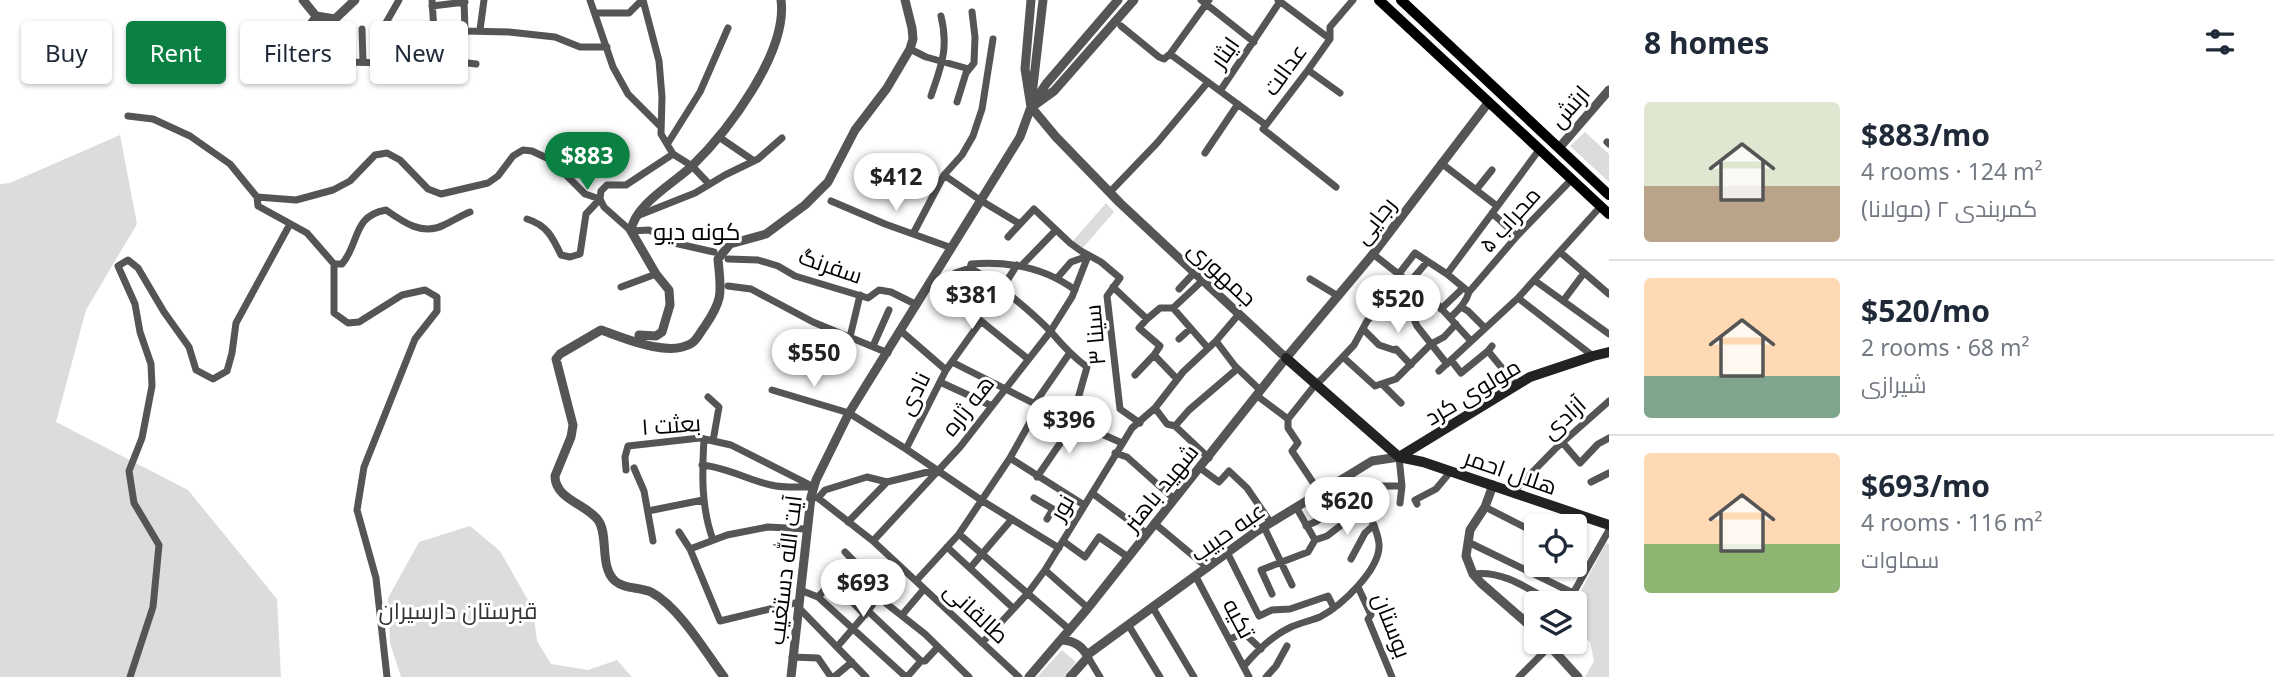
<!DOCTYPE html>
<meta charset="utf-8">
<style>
body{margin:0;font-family:"Noto Sans",Cairo,sans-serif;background:#f6f6f7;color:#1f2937;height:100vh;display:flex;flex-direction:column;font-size:26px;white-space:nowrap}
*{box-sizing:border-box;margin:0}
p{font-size:23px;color:#747a83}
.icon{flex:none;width:38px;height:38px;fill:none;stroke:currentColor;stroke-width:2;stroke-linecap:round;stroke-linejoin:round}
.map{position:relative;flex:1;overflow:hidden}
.side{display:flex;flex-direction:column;background:#fff;width:665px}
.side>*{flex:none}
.hud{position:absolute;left:21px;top:21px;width:665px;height:63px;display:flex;gap:14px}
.fabs{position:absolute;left:1524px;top:514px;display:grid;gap:14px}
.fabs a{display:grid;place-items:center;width:63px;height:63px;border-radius:7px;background:#fff;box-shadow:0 2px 5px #0004;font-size:35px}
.price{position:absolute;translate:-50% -60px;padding:0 16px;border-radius:24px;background:#fff;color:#222;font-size:23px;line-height:46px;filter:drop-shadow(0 2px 4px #0008)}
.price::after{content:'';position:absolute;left:50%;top:42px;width:21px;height:16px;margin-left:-10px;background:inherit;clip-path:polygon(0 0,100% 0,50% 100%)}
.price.selected{background:#0b8043;color:#fff}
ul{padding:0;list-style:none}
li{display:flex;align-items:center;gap:21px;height:175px;padding:0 35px}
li+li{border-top:2px solid #e0e1e3}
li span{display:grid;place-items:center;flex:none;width:196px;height:140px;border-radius:7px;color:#555}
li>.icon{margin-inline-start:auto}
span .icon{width:84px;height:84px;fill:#fffc;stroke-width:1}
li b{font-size:30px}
h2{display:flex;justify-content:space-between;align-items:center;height:84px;padding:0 35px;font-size:30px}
.chip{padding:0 24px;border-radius:7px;background:#fff;box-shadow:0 2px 5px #0004;font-size:24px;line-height:63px}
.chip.selected{background:#0b8043;color:#fff}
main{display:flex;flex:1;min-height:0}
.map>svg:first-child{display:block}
.green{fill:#dcdcdc}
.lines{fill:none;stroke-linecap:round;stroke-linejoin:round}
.minor{stroke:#555;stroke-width:7}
.tertiary{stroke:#555;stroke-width:9}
.secondary{stroke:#222;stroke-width:10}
.primary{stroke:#000;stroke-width:10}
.labels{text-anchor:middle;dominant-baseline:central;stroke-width:6;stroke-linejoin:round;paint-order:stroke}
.street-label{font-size:23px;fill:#000;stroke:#fff}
.park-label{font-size:23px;fill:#333;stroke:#fff}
.neighbourhood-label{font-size:24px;fill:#000;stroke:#fff}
</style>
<main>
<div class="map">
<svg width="1609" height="677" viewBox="0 0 1609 677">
<rect width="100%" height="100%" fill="#fff"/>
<!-- green -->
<path class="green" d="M1585 132 1609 154V182L1570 146Z
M120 135 137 224 86 310 56 422 188 490 277 599 281 677H0V184L10 183Z
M1106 203 1114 212 1081 250 1072 242Z
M470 526 500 551 533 609 537 641 551 664 588 670 617 660 632 677H401L390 643 388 598 419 542Z
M1606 543 1609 544V677H1585L1594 661 1590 642 1575 630 1574 604Z
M1062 650 1076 662 1064 677H1037Z"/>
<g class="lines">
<!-- minor -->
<path class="minor" d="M432 0 434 31
M464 0 465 31 509 32 555 37 580 47H607
M590 0 613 67 628 94 661 127
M643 0 659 61 662 97 661 134 673 154 692 166 709 184
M1201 0 1254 42
M1278 0 1330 39
M432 6 465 2
M595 13H629L642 0
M316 16 289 50V60L305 72 325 70 345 62 388 63 412 56 476 64
M1121 26 1159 57 1164 59 1170 54 1209 0
M383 28 399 0
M362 29 363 62
M480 30 484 0
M910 49 926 57 969 69
M1170 54 1266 125
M1308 70 1340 93
M1220 91 1281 0
M931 96C941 66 949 49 941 16
M957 102 966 73 974 63 975 37 972 12
M128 116 153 119 190 136 230 164 257 197 258 206 307 233 334 264H342C360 243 352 216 386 210 403 222 422 236 444 225 453 221 460 216 470 212
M1266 125 1308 70 1330 39V27L1353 0
M1266 125 1263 129 1336 187
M719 137 754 161
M1607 142 1609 144
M668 143 700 92 728 28
M1205 153 1238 104
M1441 163 1497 206
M944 175 980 200 1020 224
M1476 190 1492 170
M1110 192 1157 143 1208 82
M257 197 296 200 333 190 350 181 375 155 387 153 400 160 428 189 441 194 488 183 498 176 513 156 523 150 532 151 551 160 585 194 600 199 604 207 631 231 649 230 674 243 714 252
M831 201 885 224 952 248
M1492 213 1517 236
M637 216 695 193 725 175 758 159 782 138
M527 219C547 225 553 238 561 255L570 257 580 254 586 214 600 199 601 191 607 185H626L673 154
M913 234 944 175 962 155 973 136 982 109 993 39
M1008 237 1034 209 1070 243 1081 251 1101 262 1120 278 1107 296 1120 409 1140 423
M1560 252 1609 294
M1373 254 1439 306 1471 341
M728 259 758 260 778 266 795 276 868 298 879 290 891 292 917 305
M334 264V313L348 323 359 322 402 295 425 290 437 297V311L415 339 364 467 357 510 376 578 387 677
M1022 265 1056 230
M970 268C995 281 1032 312 1052 333 1063 346 1073 357 1087 367L1072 420 1061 442 1037 477
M955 273 970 268 971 264C1009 261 1044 267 1075 290
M1447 274 1539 150
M1398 275 1415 253 1447 274 1469 292
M1058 277 1071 262 1088 256
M1310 279 1338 296
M1534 280 1609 334
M930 284 981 321 1028 359
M728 286 751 289 813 322 888 353
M621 287 656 274
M1113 287 1147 319 1139 328 1160 346 1154 355 1177 379
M1179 289 1194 273
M1001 290 1017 265
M1393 296 1414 319 1417 326 1447 364
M977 297 989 281
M1518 298 1593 356
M1563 301 1584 273
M1461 307 1468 311 1485 328
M1173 308 1208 348
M1441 309 1463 288
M1450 318C1458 310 1466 303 1469 292L1517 236 1571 180
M1147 319 1160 308H1173L1202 281
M1363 329 1379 345 1394 350 1396 349 1411 365
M901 331 946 370
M1179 339 1190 329
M1216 341 1235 366 1260 390
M873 346 889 310
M1492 346 1488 351 1516 385
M1343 357 1375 386 1396 379 1431 344 1444 337 1456 324
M1451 360 1461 373 1488 351
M952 362 1039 406 1122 443
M838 363 850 337 860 295
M1439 371 1518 298 1601 206
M1135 375 1154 355
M940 382 992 406
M1383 385 1401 403
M772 390 849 413 906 449 981 500 1059 548
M1256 395 1288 419
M708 397 719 407 713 441
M1035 403 1069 354
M1155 408 1167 424 1175 426 1209 458
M1288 419 1315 385 1322 379 1354 345 1367 321 1377 309 1409 283 1427 262
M1288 419V428L1298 443 1292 451 1320 493
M1175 426 1189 410 1237 369
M704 439C702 474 701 507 713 540
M1562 442 1580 463 1598 444 1609 438
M906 449 946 370 981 321
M1115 453 1127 457 1173 498
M1399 457 1402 486 1400 503
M1010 458 1084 505
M702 465C726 467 748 480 771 485 783 488 797 487 810 487
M634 468 644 491 653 541
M1200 468 1219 482 1229 471 1247 488 1271 523
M626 470 625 457 628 446 700 438 731 445 814 487
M1591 482 1609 473
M1382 486H1402
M1513 492 1555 449 1609 401
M1092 493 1146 533
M811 497 818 498 873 541 1019 677
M818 498 825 490 867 477 887 482 936 470
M1034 498 1053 509 1047 519
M1417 504 1415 500 1436 489 1451 471
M1485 507 1536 533
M648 511 703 500
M848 522 887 482
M1154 523 1208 568
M1306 526 1317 521 1345 499
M1264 527 1292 585
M1550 527 1554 518
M679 532 690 549 720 621 799 602
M959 534 1070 630
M1315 540 1327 536 1365 507
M873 541 960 447 1050 332 1072 297 1088 256
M1063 541 1085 557 1099 537 1128 557
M1468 542 1573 593
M947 547 1013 608
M690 549 727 535 768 527 806 529
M845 552 882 590
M1228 554 1259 616 1272 610 1290 609 1328 596 1334 608
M1351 559 1365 533 1374 525
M970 568 1012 519
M1045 570 1088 608
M1530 572 1536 558
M1473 574C1504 570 1528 589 1555 604
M1196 577 1249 677
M832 581 865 615
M916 581 959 534 1010 458 1039 406
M1358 587 1371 615 1368 619 1392 677
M800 590 818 597 906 677
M1272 594 1261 570 1308 552 1315 540 1296 507
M818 597 853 560
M878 597 925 634 969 677
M1567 604 1609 530
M799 608 866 677
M1153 608 1194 677
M868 611 921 661
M902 615 924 589
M1129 626 1160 677
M1230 639 1244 633 1261 649
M982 643 1028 593 1045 570 1132 428 1155 408 1183 372 1216 341 1239 314
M837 647 868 611 900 566
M792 657 818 658 831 677
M1088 657 1100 677
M1244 666C1256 652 1272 636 1289 628 1299 623 1310 621 1320 617 1341 606 1381 569 1379 544 1378 527 1358 492 1350 474
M130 677 153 607 159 545 134 503 129 471 142 438 152 386 151 364 140 332 135 304 118 266 128 260 138 268 164 312 189 347 196 370 213 379 227 371 232 353 236 323 290 224
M834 677 852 662
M907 677 921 661H925L938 647
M1266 677 1276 666 1287 646
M1519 677 1549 647"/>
<!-- tertiary -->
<path class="tertiary" d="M303 0 316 16 335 19 355 0
M1031 0 1025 69 1031 107 1056 137 1120 203 1286 358
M1032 95 1043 0
M1036 104 1054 91 1134 0
M1559 148 1609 90
M639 343V335L656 336 662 332 670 305 669 290 656 274 631 231C634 205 674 183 692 166 728 131 788 52 781 0
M1493 485 1485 507 1470 530 1466 556 1473 574 1481 583 1536 631
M1062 640C1075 641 1082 646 1088 657L1070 677
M1546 642 1578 677
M1087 655 1254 533 1372 461 1399 457
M724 677C705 651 679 607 651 592 640 587 624 589 615 581 599 567 609 534 598 520 586 504 555 499 555 476L571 437 573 425 556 359 560 354 601 330C624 338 669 358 692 343 697 340 701 331 705 326 724 298 721 292 718 259L730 244 766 234 805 205 828 182 855 130 887 88 910 49 913 39 912 28 905 0
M791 677 811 497 816 480 849 413 1020 137 1031 107 1046 84 1118 0
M1029 677 1088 608 1286 358 1373 254 1488 103"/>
<!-- secondary -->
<path class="secondary" d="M1286 358 1399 457
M1399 457 1530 377 1593 356 1609 352
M1399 457 1423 462 1609 525"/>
<!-- primary -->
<path class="primary" d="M1379 0 1609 214
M1401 0 1609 195"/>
</g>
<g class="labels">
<!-- street labels -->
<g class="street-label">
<text transform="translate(1224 52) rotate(-55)">ایثار</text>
<text transform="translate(1284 69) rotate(-54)">عدالت</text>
<text transform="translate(1569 106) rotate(-49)">ارتش</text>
<text transform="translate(1509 219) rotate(-48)">محراب ۵</text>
<text transform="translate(1374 220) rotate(-52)">رجایی</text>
<text transform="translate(831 265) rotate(19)">سفرنگ</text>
<text transform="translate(1223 273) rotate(43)">جمهوری</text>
<text transform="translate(1094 335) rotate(-95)">سینا ۳</text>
<text transform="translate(1472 391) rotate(-31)">مولوی کرد</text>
<text transform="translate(913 393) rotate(-64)">نادی</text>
<text transform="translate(967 405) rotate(-52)">هه ژاره</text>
<text transform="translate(1563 417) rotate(-42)">آزادی</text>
<text transform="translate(671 424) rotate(-4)">بعثت ۱</text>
<text transform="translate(1511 471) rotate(19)">هلال احمر</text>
<text transform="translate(1160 487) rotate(-51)">شهید باهنر</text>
<text transform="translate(1061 507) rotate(-60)">نور</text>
<text transform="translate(1227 531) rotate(-35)">عبه حبیب</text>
<text transform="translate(784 570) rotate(-83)">آیت الله دستغیب</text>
<text transform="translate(977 612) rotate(43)">طالقانی</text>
<text transform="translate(1240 618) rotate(62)">تکیه</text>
<text transform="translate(1393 625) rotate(69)">بوستان</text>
</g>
<!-- park labels -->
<g class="park-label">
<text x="458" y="610">قبرستان دارسیران</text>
</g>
<!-- neighbourhood labels -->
<g class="neighbourhood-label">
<text x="697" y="230">کونه دیو</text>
</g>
</g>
</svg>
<div class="fabs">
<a><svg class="icon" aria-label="locate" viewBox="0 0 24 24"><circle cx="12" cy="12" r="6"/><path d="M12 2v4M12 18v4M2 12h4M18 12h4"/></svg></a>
<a><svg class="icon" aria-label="layers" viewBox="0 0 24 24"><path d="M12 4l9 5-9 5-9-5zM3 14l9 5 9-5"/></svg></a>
</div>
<b class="price selected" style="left:587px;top:192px">$883</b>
<b class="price" style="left:896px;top:213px">$412</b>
<b class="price" style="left:972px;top:331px">$381</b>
<b class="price" style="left:1398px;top:335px">$520</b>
<b class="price" style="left:814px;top:389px">$550</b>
<b class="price" style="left:1069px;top:456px">$396</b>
<b class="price" style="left:1347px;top:537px">$620</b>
<b class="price" style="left:863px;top:619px">$693</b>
<div class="hud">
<a class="chip">Buy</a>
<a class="chip selected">Rent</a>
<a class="chip">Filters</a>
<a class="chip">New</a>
</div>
</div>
<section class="side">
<h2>8 homes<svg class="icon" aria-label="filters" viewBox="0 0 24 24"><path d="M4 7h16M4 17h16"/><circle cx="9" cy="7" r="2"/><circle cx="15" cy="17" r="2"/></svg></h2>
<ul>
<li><span style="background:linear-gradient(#dfe7d0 60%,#b9a48a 0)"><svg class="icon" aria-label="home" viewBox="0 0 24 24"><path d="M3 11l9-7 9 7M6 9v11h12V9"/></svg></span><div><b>$883/mo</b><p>4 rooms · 124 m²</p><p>کمربندی ۲ (مولانا)</p></div></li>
<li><span style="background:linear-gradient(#ffd9b3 70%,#7fa58c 0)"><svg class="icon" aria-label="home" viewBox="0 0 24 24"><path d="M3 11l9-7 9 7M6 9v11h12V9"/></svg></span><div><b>$520/mo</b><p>2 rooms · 68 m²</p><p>شیرازی</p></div></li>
<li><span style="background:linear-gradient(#ffd9b3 65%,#8fb573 0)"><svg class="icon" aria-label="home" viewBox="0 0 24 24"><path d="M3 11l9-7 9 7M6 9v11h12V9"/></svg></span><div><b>$693/mo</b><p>4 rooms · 116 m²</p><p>سماوات</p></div></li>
</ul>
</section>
</main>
